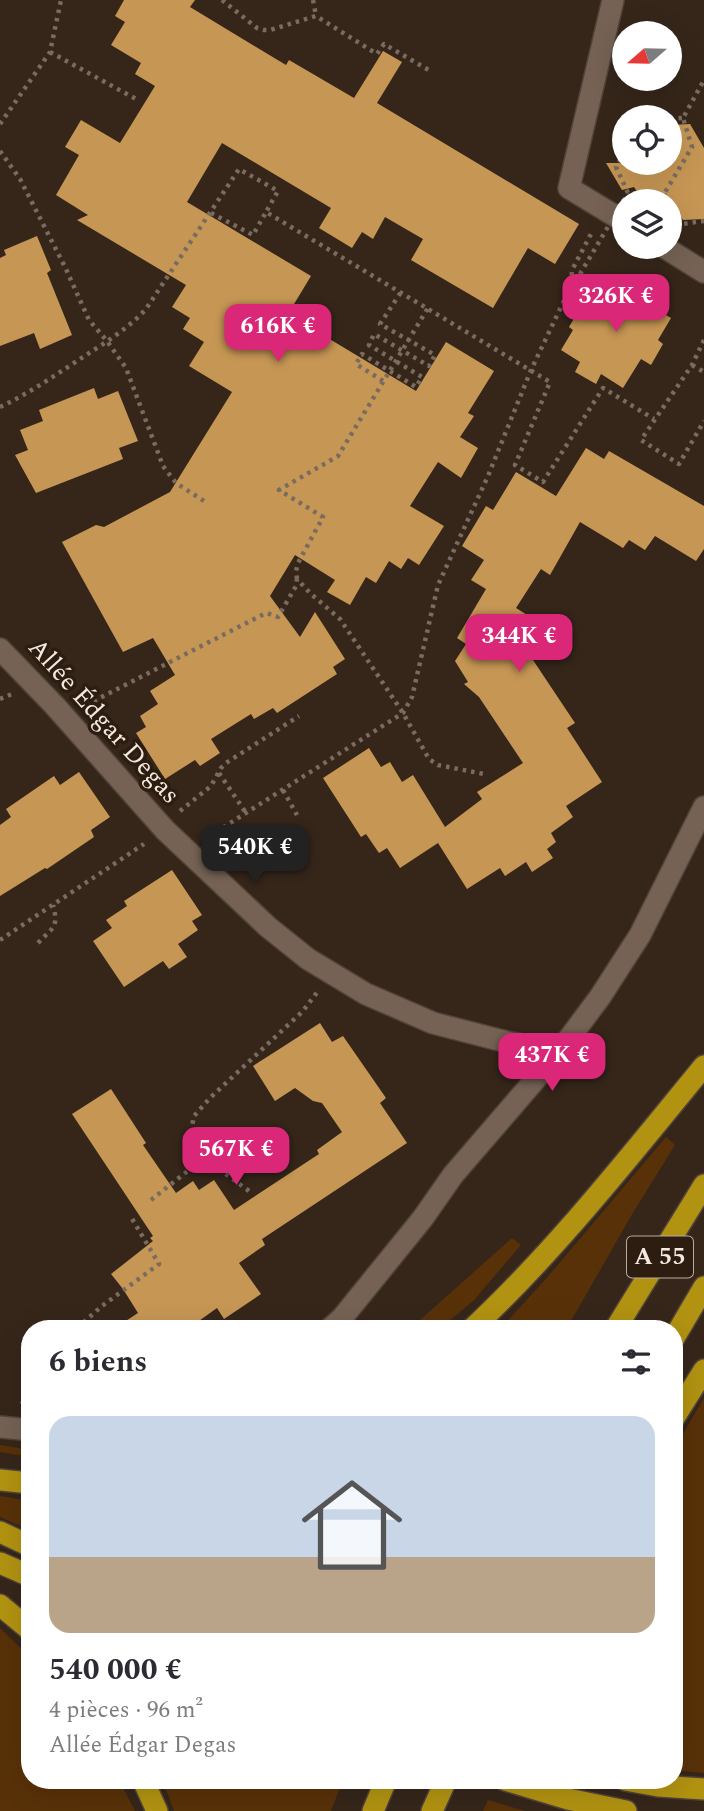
<!DOCTYPE html>
<html lang="fr">
<meta charset="utf-8">
<style>
body{margin:0;font-family:Spectral,serif;background:#f7f7f7;color:#2b2b33;height:100vh;display:flex;flex-direction:column;font-size:26px;white-space:nowrap}
*{box-sizing:border-box;margin:0}
p{font-size:23px;color:#7c7c81}
.icon{flex:none;width:38px;height:38px;fill:none;stroke:currentColor;stroke-width:2;stroke-linecap:round;stroke-linejoin:round}
.map{position:relative;flex:1;overflow:hidden}
.sheet{position:absolute;left:21px;top:1320px;width:662px;height:469px;display:flex;flex-direction:column;background:#fff;border-radius:28px;box-shadow:0 7px 28px #0002}
.sheet>*{flex:none}
.needle{width:46px;rotate:250deg}
.fabs{position:absolute;left:612px;top:21px;display:grid;gap:14px}
.fabs a{display:grid;place-items:center;width:70px;height:70px;border-radius:50%;background:#fff;box-shadow:0 7px 28px #0002;font-size:35px}
.price{position:absolute;translate:-50% -60px;padding:0 16px;border-radius:14px;background:#db2777;color:#fff;font-size:23px;line-height:46px;filter:drop-shadow(0 2px 4px #0008)}
.price::after{content:'';position:absolute;left:50%;top:42px;width:21px;height:16px;margin-left:-10px;background:inherit;clip-path:polygon(0 0,100% 0,50% 100%)}
.price.selected{background:#222;color:#fff}
ul{padding:0;list-style:none}
li{display:grid;align-content:center;gap:14px;height:371px;padding:0 28px}
li span{display:grid;place-items:center;height:217px;border-radius:21px;color:#555}
li>.icon{margin-inline-start:auto}
span .icon{width:126px;height:126px;fill:#fffc;stroke-width:1}
li b{font-size:30px}
h2{display:flex;justify-content:space-between;align-items:center;height:84px;padding:0 28px;font-size:30px}
.map>svg:first-child{display:block}
.green{fill:#583108}
.building{fill:#c69654}
.lines{fill:none;stroke-linecap:round;stroke-linejoin:round}
.minor-casing{stroke:#514339;stroke-width:24}
.highway-casing{stroke:#514339;stroke-width:24}
.path{stroke:#796b60;stroke-width:4.5;stroke-dasharray:3.5 5;stroke-linecap:butt}
.minor{stroke:#756254;stroke-width:21}
.highway{stroke:#b29311;stroke-width:21}
.path-bridge{stroke:#796b60;stroke-width:4.5;stroke-dasharray:3.5 5;stroke-linecap:butt}
.labels{text-anchor:middle;dominant-baseline:central;stroke-width:7;stroke-linejoin:round;paint-order:stroke}
.shield{fill:#2c1d10;stroke:#b8aca2;stroke-width:2}
.shield-label{font-size:24px;font-weight:bold;fill:#f4e9e1}
.street-label{font-size:26px;fill:#f4e9e1;stroke:#2c1d10}
</style>
<div class="map">
<svg width="704" height="1811" viewBox="0 0 704 1811">
<rect width="100%" height="100%" fill="#36261a"/>
<!-- green -->
<path class="green" d="M666 1137 675 1145 631 1216 567 1328H501L545 1280Z
M512 1238 521 1245 474 1300 441 1328H411Z
M704 1398V1773H703L674 1770V1449Z
M0 1445 30 1450V1457L0 1452Z
M0 1496 30 1501V1530L0 1517Z
M0 1628 30 1657V1780H119L135 1811H0Z
M161 1780H343L331 1811H174L167 1792Z
M488 1800 525 1811H483Z"/>
<!-- building -->
<path class="building" d="M124 0H195L190 7 286 65 289 60 354 98 383 51 402 62 377 103 579 224 555 264 528 248 493 308 411 260 423 239 385 217 373 239 362 232 352 248 319 228 331 208 222 143 187 202 311 276 288 314 416 391 446 342 494 371 468 413 474 416 460 437 478 448 461 478 438 462 410 506 444 526 419 565 408 558 401 569 389 561 376 583 366 577 350 605 327 592 335 580 295 555 270 596 300 637 315 612 345 659 333 667 337 674 277 713 273 708 254 719 251 714 211 739 220 753 200 766 195 760 165 779 136 733 146 727 140 716 158 704 150 691 175 675 153 638 123 652 62 542 96 525 104 527 170 492 232 392 189 366 204 342 183 329 190 318 172 307 186 285 77 220 88 215 56 195 79 155 65 147 81 120 120 143 155 86 135 74 141 63 111 45 125 22 115 16Z
M690 124 704 148V219L683 220 672 201H643L634 187 622 190 606 163H670V125Z
M37 236 51 270 47 273 72 335 40 349 34 333 0 346V258L6 255 4 250Z
M608 281 631 294 637 283 659 295 652 307 671 318 658 340 663 344 651 365 641 359 623 388 601 374 596 384 575 372 580 362 561 350 573 330 569 327 582 305 591 311Z
M94 388 98 399 118 391 138 441 119 448 123 459 36 493 15 455 28 450 20 430 43 421 39 410Z
M586 448 604 459 609 451 704 506V549L696 561 655 536 645 550 629 540 623 548 580 522 550 575 541 569 516 608 540 623 534 634 542 639 531 657 575 723 567 728 602 782 566 806 573 817 551 833 556 842 547 849 553 858 532 872 526 862 505 876 500 868 467 889 438 843 400 868 387 848 379 853 366 834 361 837 323 778 369 748 381 767 390 762 402 782 413 775 445 827 482 799 477 792 523 763 479 697 464 684 468 682 455 661 466 644 457 638 486 589 471 580 484 560 462 546 486 506 493 510 516 472 556 496Z
M79 772 110 817 91 830 94 837 47 869 45 868 0 896V825L11 817 6 809 54 776 60 785Z
M172 870 202 915 192 921 198 930 178 944 187 957 169 969 163 961 124 987 93 941 112 928 106 920 127 906 124 901Z
M320 1023 332 1042 343 1036 386 1098 380 1103 407 1143 262 1239 265 1245 239 1263 261 1294 224 1319 217 1308 189 1328H115L138 1313 123 1289 111 1274 153 1241 150 1238 153 1236 72 1114 111 1089 146 1143 143 1145 176 1193 193 1181 199 1190 214 1180 234 1210 319 1154 317 1150 342 1132 322 1103 313 1101 295 1088 275 1101 253 1066Z"/>
<g class="lines">
<defs>
<path id="minor" d="M613 0 569 188 625 222
M664 247 704 272
M0 649 55 706 165 830 268 927 308 959 366 994 433 1023 507 1042 559 1052
M331 1328 342 1318 423 1218 453 1175 559 1052 600 997 640 935 704 807
M0 1427 30 1430"/>
<path id="highway" d="M473 1328C558 1248 630 1156 704 1066
M616 1328 704 1185
M674 1338 704 1287
M674 1418 704 1370
M0 1480 30 1483
M0 1532 30 1546
M0 1563 30 1576
M0 1605 30 1630
M143 1780 157 1811
M505 1780 568 1799 626 1811
M625 1780 658 1786 704 1789
M373 1811 386 1780
M432 1811 446 1780"/>
</defs>
<!-- minor casing -->
<use href="#minor" class="minor-casing"/>
<!-- highway casing -->
<use href="#highway" class="highway-casing"/>
<!-- path -->
<path class="path" d="M222 0 257 28 264 30H270L316 16 377 54 384 44 432 72
M313 0 316 16
M50 52 136 99
M670 119 683 118
M0 124 50 52 61 0
M0 151 20 179 65 267 89 320 107 341 126 368 163 466 176 483 204 501
M625 152 616 167 628 193 664 194 692 147 683 118 704 80
M664 194 668 201
M670 204 682 224 704 221
M211 213 253 235 266 212 550 382 515 465 543 482 603 388 654 419
M571 284 572 270 592 232
M704 340 692 365 641 440 679 464 704 421
M692 365 704 372
M383 381 356 364 362 354 416 387 422 377 369 345 374 334 429 366 435 355 380 324 401 292
M0 407C28 394 54 376 80 359 103 344 128 329 146 309L239 169 278 191 266 212
M297 579 296 571 298 563 323 517 279 490 338 456 428 308
M0 699 12 694
M86 705 264 614 267 613 278 617 296 586 297 579 311 594 340 619 403 713 429 759 438 765 484 774
M219 773 246 813
M283 790 297 815
M180 811 211 786 221 768 226 763 299 716
M211 839 216 832 403 713 412 697 438 585 488 476 531 370 571 286 580 274
M0 940 144 844
M38 943C53 927 59 928 53 905
M249 1191 204 1158 195 1144 191 1131 194 1116 210 1098 303 1011 318 991
M151 1200 204 1158
M77 1328 102 1306 159 1264 131 1217
M22 1404 30 1385"/>
<!-- minor -->
<use href="#minor" class="minor"/>
<!-- highway -->
<use href="#highway" class="highway"/>
<!-- path-bridge -->
<path class="path-bridge" d="M580 274 628 193"/>
</g>
<g class="labels">
<!-- shield labels -->
<rect class="shield" x="627" y="1236.5" width="66" height="41" rx="5"/>
<g class="shield-label">
<text x="660" y="1257">A 55</text>
</g>
<!-- street labels -->
<g class="street-label">
<text transform="translate(104 721) rotate(48)">Allée Édgar Degas</text>
</g>
</g>
</svg>
<div class="fabs">
<a><svg class="needle" viewBox="-14 -14 28 28"><path d="M0-13l5 13h-10z" fill="#e53935"/><path d="M0 13l5-13h-10z" fill="#7c7c81"/></svg></a>
<a><svg class="icon" aria-label="locate" viewBox="0 0 24 24"><circle cx="12" cy="12" r="6"/><path d="M12 2v4M12 18v4M2 12h4M18 12h4"/></svg></a>
<a><svg class="icon" aria-label="layers" viewBox="0 0 24 24"><path d="M12 4l9 5-9 5-9-5zM3 14l9 5 9-5"/></svg></a>
</div>
<b class="price" style="left:616px;top:334px">326K €</b>
<b class="price" style="left:278px;top:364px">616K €</b>
<b class="price" style="left:519px;top:674px">344K €</b>
<b class="price selected" style="left:255px;top:885px">540K €</b>
<b class="price" style="left:552px;top:1093px">437K €</b>
<b class="price" style="left:236px;top:1187px">567K €</b>
<section class="sheet">
<h2>6 biens<svg class="icon" aria-label="filters" viewBox="0 0 24 24"><path d="M4 7h16M4 17h16"/><circle cx="9" cy="7" r="2"/><circle cx="15" cy="17" r="2"/></svg></h2>
<ul>
<li><span style="background:linear-gradient(#c9d6e8 65%,#b9a48a 0)"><svg class="icon" aria-label="home" viewBox="0 0 24 24"><path d="M3 11l9-7 9 7M6 9v11h12V9"/></svg></span><div><b>540 000 €</b><p>4 pièces · 96 m²</p><p>Allée Édgar Degas</p></div></li>
</ul>
</section>
</div>
